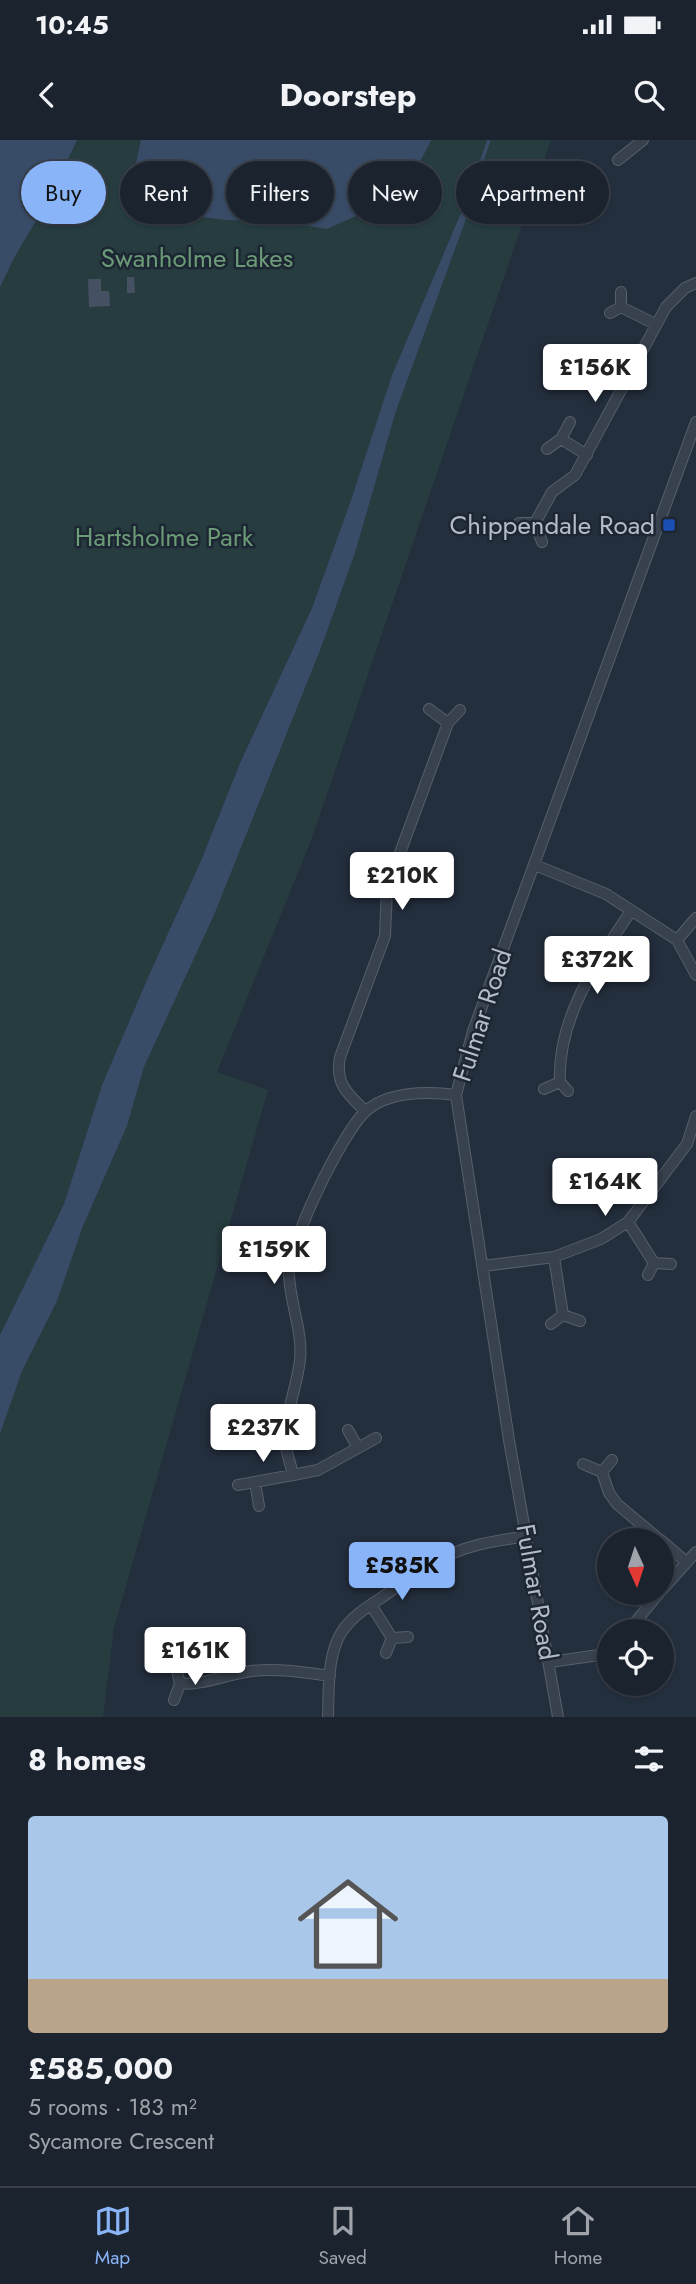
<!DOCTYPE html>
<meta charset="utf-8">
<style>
body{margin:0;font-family:Jost,sans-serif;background:#242b36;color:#f1f3f6;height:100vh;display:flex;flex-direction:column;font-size:26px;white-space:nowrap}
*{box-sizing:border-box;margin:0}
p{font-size:23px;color:#a0a4aa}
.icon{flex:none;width:38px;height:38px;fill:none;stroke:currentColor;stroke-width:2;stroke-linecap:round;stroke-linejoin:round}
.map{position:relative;height:1577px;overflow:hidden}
.side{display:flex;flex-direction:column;background:#1b232e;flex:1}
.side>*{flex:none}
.top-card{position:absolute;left:21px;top:21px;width:654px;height:63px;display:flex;gap:14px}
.needle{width:46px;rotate:177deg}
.buttons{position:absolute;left:597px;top:1388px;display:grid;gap:14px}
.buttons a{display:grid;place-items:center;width:77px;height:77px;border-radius:50%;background:#1b232e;box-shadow:0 2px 5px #0004,0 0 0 2px #39404a;font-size:35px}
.price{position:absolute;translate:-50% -60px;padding:0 16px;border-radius:7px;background:#fff;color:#222;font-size:23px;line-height:46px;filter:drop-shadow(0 2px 4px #0008)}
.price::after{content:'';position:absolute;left:50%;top:42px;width:21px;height:16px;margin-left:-10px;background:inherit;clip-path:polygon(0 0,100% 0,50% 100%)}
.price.current{background:#8ab4f8;color:#111}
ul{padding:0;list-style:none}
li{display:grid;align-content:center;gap:14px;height:371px;padding:0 28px}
li span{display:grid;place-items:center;height:217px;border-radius:7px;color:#555}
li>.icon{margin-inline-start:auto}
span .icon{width:126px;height:126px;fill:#fffc;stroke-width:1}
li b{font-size:30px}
h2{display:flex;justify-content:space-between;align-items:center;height:84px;padding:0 28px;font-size:30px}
.tag{padding:0 24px;border-radius:32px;background:#1b232e;box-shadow:0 2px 5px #0004,0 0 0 2px #39404a;font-size:24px;line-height:63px}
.tag.current{background:#8ab4f8;color:#111}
.status{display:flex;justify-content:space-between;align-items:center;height:49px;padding:0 35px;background:#1b232e;direction:ltr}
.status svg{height:19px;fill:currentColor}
header{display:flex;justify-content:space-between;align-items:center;height:91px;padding:0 28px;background:#1b232e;font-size:32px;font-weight:700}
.tabs{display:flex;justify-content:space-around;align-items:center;height:98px;border-top:2px solid #39404a;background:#1b232e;font-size:19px;color:#a0a4aa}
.tabs a{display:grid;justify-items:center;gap:4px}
.tabs .current{color:#8ab4f8}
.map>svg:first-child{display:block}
.green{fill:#263c3f}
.water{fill:#394c67}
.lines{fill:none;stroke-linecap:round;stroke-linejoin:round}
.stream{stroke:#394c67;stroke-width:3.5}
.building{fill:#455162}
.street-casing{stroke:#565f6c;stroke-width:12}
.street{stroke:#38414e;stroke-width:10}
.transit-dot{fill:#1a4fb4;stroke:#1d2633;stroke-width:2.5}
.labels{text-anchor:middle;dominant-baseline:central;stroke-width:5;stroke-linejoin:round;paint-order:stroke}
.park-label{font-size:26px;fill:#6b9a76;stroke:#1d2633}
.poi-label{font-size:26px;fill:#b4bcc9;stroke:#1d2633;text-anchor:end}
.street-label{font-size:26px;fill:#b4bcc9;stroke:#1d2633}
</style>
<div class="status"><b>10:45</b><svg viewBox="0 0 49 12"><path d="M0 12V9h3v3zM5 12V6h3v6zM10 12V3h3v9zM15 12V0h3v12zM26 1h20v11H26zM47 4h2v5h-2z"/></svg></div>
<header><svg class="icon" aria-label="back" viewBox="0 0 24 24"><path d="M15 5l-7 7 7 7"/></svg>Doorstep<svg class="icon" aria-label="search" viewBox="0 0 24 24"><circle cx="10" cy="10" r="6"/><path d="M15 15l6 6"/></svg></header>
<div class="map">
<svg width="696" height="1577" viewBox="0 0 696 1577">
<rect width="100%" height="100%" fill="#242f3e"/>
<!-- green -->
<path class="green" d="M0 0H551L312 698 217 932 268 950 114 1488 103 1577H0V1294L22 1231 57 1161 83 1086 127 986 144 927 214 775 321 508 355 413 396 271 477 49 475 41 392 235 350 363 312 468 240 623 200 723 149 835 102 945 64 1064 0 1195Z"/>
<!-- water -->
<path class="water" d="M0 0H77L52 54 15 116 0 147Z
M141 0H431C420 27 400 47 385 71L358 75 327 89 285 82 226 80 170 73 129 63 123 36 136 23Z
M475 40 477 49 396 271 355 413 321 508 214 775 144 927 127 986 83 1086 57 1161 22 1231 0 1294V1195L64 1064 102 945 149 835 200 723 240 623 312 468 350 363 392 235Z"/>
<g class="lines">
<!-- stream -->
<path class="stream" d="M475 40 489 0"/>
</g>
<!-- building -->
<path class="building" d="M127 137H134L135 153H127Z
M88 139H101V151H109L110 166 89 167Z"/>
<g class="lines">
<defs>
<path id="street" d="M618 20 643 0
M621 167 655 184
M610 173 621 167V152
M561 299 587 315
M547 309 561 299 570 282
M519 383H535
M542 402 535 383 552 352 575 335 666 167 685 148 696 143
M429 569 448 583
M535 725 606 754 677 800 696 835
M677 800 696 778
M544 949 560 942
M568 951 560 942C557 878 597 822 631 771
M365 971C347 953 335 944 340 917L385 796 387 748 448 583 460 570
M628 1082 654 1123
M554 1117 563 1175
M483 1126 554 1117 601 1099 628 1082 687 1004 696 976
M648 1135 654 1123 671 1124
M551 1184 563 1175 580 1181
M348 1290 358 1308
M376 1298 318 1330 293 1335C291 1324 285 1310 285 1299 286 1272 297 1246 300 1220 303 1192 290 1163 289 1135 287 1106 342 993 365 972 387 951 428 951 456 955
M583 1324 602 1332 609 1353 617 1364 660 1400
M602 1332 612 1320
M255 1342 259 1366
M238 1345 293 1335
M662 1401 685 1421
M662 1450 696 1412
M371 1465 392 1498
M628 1491 660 1452
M386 1513 392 1498 408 1497
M550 1522 599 1515 609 1509
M180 1544C208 1544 225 1535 251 1531 278 1528 303 1532 330 1536
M174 1560 180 1544 177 1531
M328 1577C329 1551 327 1516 341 1493 350 1478 367 1467 381 1458 411 1437 439 1415 474 1406 491 1401 510 1399 527 1396
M558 1577 509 1300 456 955 473 891 696 282"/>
</defs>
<!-- street casing -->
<use href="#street" class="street-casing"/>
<!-- street -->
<use href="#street" class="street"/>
</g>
<!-- markers -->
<rect class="transit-dot" x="662" y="378" width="14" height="14" rx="3.5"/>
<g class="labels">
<!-- park labels -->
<g class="park-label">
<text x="197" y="118">Swanholme Lakes</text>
<text x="164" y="397">Hartsholme Park</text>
</g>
<!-- poi labels -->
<g class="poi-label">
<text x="655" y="385">Chippendale Road</text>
</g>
<!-- street labels -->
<g class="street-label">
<text transform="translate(482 875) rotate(-72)">Fulmar Road</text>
<text transform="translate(537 1452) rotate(80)">Fulmar Road</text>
</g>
</g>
</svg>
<div class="buttons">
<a><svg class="needle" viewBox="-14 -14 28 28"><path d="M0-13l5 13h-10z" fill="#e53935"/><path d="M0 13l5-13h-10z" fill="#a0a4aa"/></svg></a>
<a><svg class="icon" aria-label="locate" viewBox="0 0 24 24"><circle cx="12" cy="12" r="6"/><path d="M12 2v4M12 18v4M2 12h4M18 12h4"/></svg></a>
</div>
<b class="price" style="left:595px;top:264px">£156K</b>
<b class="price" style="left:402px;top:772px">£210K</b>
<b class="price" style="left:597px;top:856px">£372K</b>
<b class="price" style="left:605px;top:1078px">£164K</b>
<b class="price" style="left:274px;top:1146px">£159K</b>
<b class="price" style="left:263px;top:1324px">£237K</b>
<b class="price current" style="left:402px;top:1462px">£585K</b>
<b class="price" style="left:195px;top:1547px">£161K</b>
<div class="top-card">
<a class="tag current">Buy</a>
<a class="tag">Rent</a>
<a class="tag">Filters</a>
<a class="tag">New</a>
<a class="tag">Apartment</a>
</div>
</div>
<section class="side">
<h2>8 homes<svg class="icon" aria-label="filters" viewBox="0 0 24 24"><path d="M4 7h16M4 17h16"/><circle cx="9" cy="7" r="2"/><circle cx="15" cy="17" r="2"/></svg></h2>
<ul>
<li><span style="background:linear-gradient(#a9c7e8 75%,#b9a48a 0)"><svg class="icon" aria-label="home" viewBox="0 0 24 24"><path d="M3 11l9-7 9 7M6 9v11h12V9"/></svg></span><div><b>£585,000</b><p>5 rooms · 183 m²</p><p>Sycamore Crescent</p></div></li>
</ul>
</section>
<nav class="tabs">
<a class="current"><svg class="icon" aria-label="map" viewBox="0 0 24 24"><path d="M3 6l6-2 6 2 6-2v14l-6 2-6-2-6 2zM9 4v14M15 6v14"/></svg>Map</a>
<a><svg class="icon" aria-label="saved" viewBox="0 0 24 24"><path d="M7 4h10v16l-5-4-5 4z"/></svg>Saved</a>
<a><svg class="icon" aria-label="home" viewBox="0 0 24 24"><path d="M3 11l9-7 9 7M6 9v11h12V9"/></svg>Home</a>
</nav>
